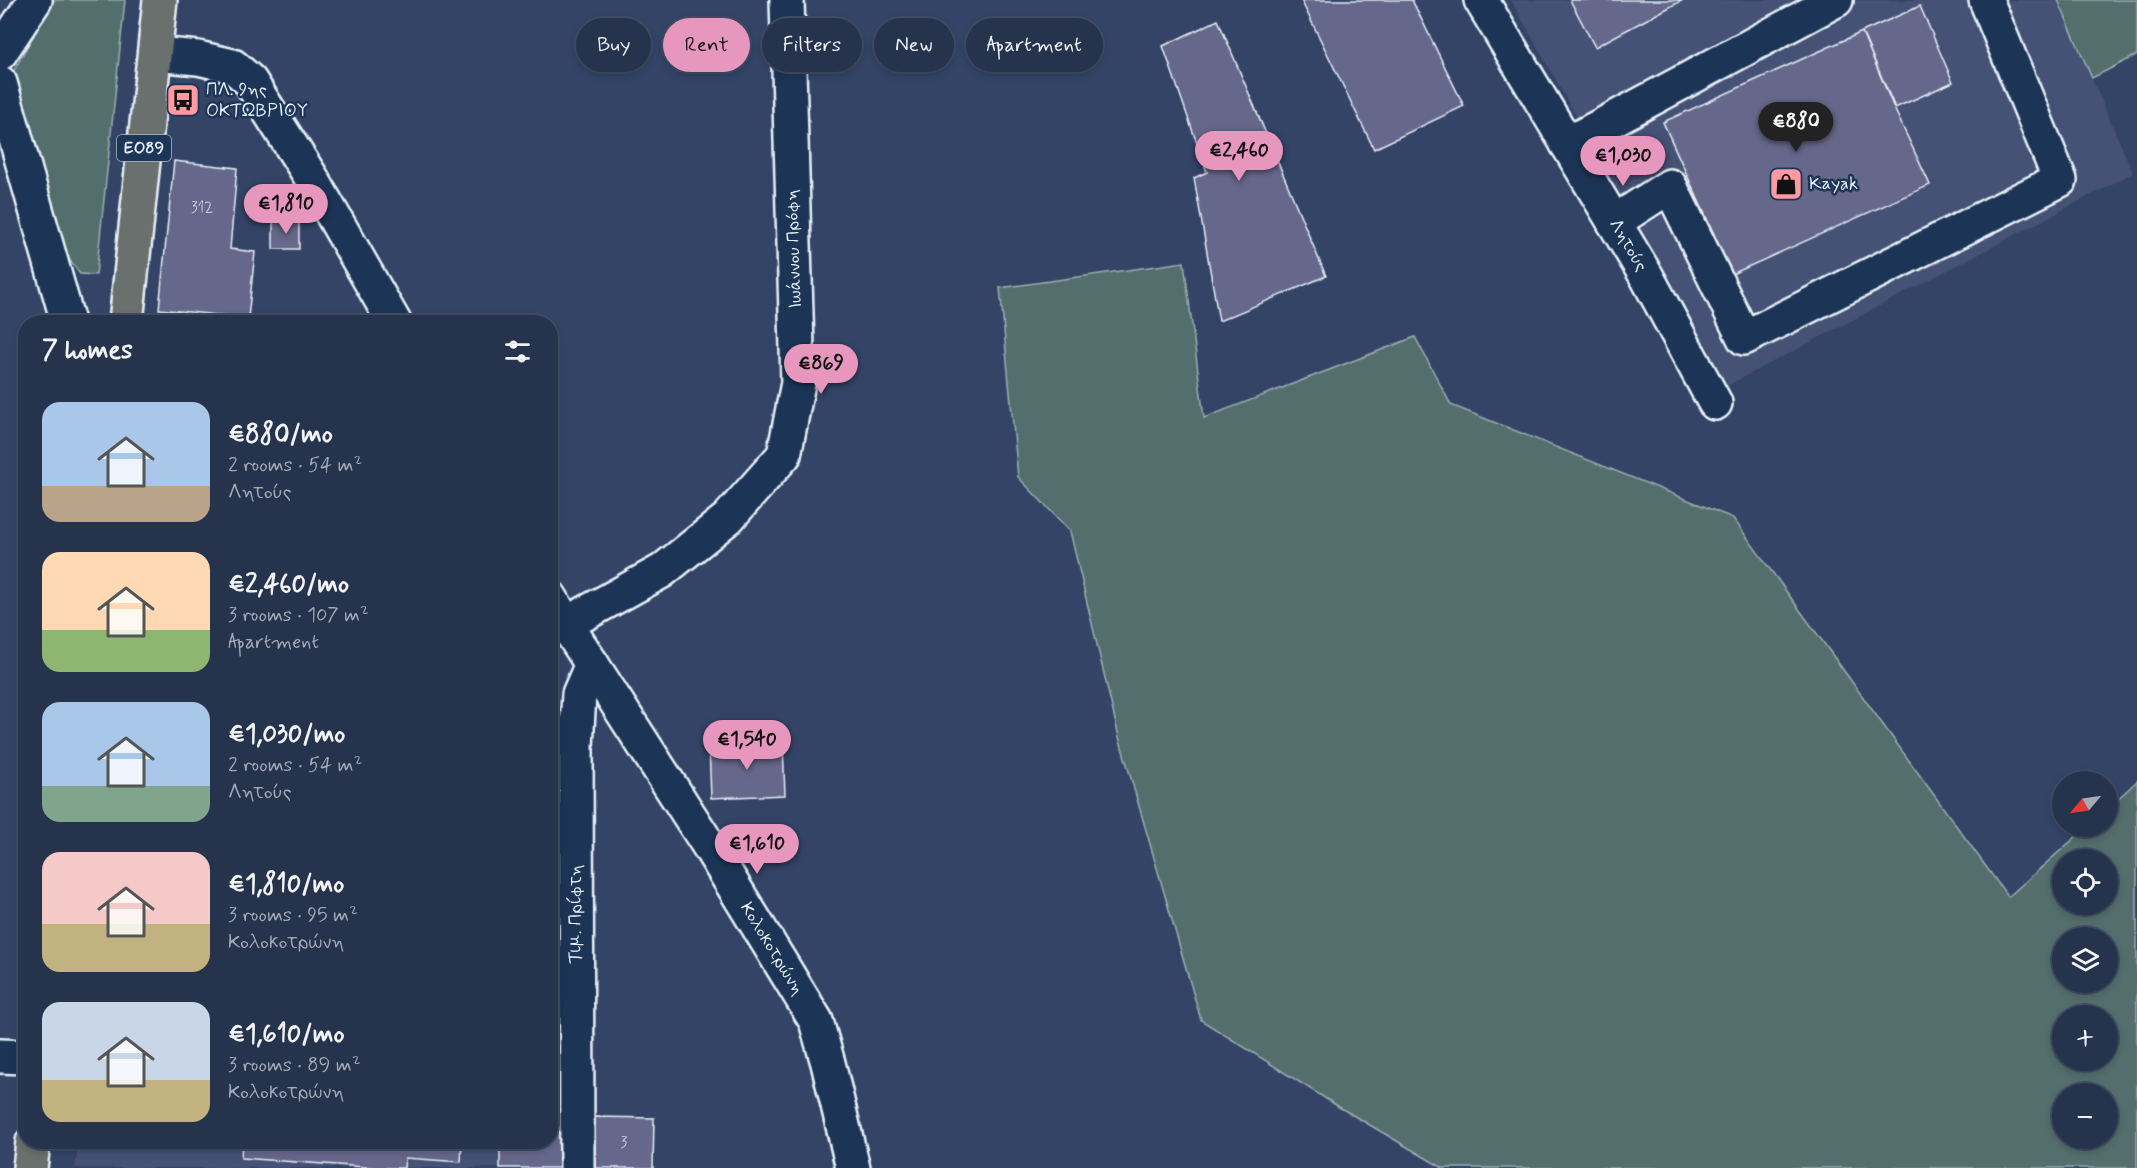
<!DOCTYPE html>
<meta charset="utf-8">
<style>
body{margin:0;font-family:Mynerve,sans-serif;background:#323f57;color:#f1f3f6;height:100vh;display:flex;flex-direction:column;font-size:22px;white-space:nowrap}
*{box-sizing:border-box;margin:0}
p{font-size:20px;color:#a4aab6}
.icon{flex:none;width:33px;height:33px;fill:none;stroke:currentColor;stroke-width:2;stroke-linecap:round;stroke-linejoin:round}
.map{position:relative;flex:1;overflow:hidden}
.side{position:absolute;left:18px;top:315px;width:540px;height:834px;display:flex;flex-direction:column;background:#26334d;border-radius:24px;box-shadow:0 3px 9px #0003,0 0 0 2px #424e65}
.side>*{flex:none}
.guide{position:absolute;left:576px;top:18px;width:570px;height:54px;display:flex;gap:12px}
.needle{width:39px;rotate:241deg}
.tools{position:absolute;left:2052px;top:771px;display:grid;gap:12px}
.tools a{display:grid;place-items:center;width:66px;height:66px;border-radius:50%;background:#26334d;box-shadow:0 3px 9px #0003,0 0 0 2px #424e65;font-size:30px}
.price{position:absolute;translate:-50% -51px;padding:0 14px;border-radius:21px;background:#e797bd;color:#111;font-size:20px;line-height:39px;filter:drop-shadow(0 2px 3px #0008)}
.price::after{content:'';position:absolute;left:50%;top:36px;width:18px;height:14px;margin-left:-9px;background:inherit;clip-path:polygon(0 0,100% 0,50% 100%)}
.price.current{background:#222;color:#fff}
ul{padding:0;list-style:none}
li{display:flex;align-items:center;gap:18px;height:150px;padding:0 24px}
li span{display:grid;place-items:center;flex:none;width:168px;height:120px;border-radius:18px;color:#555}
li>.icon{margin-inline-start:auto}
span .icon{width:72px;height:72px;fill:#fffc;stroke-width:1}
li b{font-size:26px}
h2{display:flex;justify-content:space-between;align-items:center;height:72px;padding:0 24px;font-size:26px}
.tag{padding:0 21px;border-radius:27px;background:#26334d;box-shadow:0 3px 9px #0003,0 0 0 2px #424e65;font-size:21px;line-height:54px}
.tag.current{background:#e797bd;color:#111}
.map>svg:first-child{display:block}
.built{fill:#455175}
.green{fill:#536e6c;stroke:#9eb0b2;stroke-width:1.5;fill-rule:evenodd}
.building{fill:#66678b;stroke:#e8f1f8;stroke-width:1.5}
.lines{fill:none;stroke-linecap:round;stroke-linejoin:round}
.minor-casing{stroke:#e8f1f8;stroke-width:38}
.major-casing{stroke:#e8f1f8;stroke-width:38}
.minor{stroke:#1d3557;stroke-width:33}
.major{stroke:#6b706d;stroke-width:33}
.labels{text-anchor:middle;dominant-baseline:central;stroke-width:5;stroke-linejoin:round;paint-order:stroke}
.number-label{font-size:15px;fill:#c8cedd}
.shield{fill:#1d3557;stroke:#abb9c8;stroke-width:1.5}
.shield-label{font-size:16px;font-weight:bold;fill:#e8f1f8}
.poi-label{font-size:18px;fill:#e8f1f8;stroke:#1d3557;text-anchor:start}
.street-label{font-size:18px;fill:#e8f1f8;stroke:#1d3557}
</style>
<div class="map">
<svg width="2137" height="1168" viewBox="0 0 2137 1168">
<rect width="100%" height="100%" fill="#334467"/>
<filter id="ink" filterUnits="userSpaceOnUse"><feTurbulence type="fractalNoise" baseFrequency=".0167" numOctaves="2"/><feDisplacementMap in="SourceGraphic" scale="12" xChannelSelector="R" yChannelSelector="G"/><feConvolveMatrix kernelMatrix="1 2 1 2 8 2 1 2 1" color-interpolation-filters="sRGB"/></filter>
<g filter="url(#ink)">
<!-- built -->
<path class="built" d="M1511 0H2058L2133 173 1727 386Z
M79 1142H500V1168H75Z"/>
<!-- green -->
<path class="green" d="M54 0H125L96 275 80 274 55 240 13 72Z
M2058 0H2137V55L2092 78Z
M1184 262 1204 418 1415 337 1451 405 1733 518 2008 897 2087 827 2108 826V808L2137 781V1168H1443L1339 1107 1201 1020 1119 737 1070 531 1018 477 1000 288ZM2062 860H2108V904H2062ZM2062 938H2108V982H2062ZM2062 1016H2108V1060H2062ZM2062 1094H2108V1138H2062Z"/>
<!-- building -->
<path class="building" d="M1301 0H1412L1464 106 1374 149Z
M1570 0H1683L1595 47Z
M1920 6 1953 82 1895 108 1862 32Z
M1218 20 1326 276 1219 321 1194 178 1207 172 1163 46Z
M1862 32 1894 108 1930 185 1732 274 1663 122Z
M174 161 237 168 230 249 255 252 248 318 159 309Z
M273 221 299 222V249H273Z
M783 743 785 795 711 798 709 746Z
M595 1117 654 1118 653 1168H594Z
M559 1125 561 1168H500V1142H550V1126Z
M242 1142H462L461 1162 405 1158 404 1168H379L241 1158Z"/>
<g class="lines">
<defs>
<g id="minor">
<path id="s1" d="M1481 0 1647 277 1715 403"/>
<path d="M0 53 35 0"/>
<path d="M155 54 198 58 233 66 250 81 311 177 394 322"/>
<path d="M0 83 68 322"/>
<path d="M1567 144 1836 0"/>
<path d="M1614 222 1670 186 1744 338 2060 180 1986 0"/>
<path id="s2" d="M550 597 566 624 709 846 816 1021 828 1063 853 1168"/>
<path d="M550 623 566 624 662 571 728 518 784 455 798 383 787 0"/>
<path d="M0 1056 26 1057"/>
<path d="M577 1168 576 746 579 694 592 664"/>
</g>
<path id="major" d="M126 322 160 0
M30 1168 33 1142"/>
</defs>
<!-- minor casing -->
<use href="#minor" class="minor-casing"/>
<!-- major casing -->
<use href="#major" class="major-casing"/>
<!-- minor -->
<use href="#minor" class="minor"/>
<!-- major -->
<use href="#major" class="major"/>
</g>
</g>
<!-- icons -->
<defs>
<symbol id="bus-square" viewBox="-11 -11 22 22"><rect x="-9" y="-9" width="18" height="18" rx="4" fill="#ff9aa2" stroke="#1d3557"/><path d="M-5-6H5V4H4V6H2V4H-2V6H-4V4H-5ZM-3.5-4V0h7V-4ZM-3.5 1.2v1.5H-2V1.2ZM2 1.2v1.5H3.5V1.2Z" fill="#111"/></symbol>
<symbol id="shop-square" viewBox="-11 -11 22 22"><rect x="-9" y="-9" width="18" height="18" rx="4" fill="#ff9aa2" stroke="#1d3557"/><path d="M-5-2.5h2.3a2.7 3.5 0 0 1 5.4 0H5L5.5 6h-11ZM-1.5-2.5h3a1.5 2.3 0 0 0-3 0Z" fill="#111"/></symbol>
</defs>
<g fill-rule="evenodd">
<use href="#bus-square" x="164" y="81" width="38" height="38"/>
<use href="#shop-square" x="1767" y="165" width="38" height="38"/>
</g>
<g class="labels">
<!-- number labels -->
<g class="number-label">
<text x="202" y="208">312</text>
<text x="624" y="1143">3</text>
</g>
<!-- shield labels -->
<rect class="shield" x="117" y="135" width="54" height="26" rx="4.5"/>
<g class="shield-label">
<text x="144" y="148">ΕΟ89</text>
</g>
<!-- poi labels -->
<g class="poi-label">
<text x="206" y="90">ΠΛ. 9ης<tspan x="206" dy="21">ΟΚΤΩΒΡΙΟΥ</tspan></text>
<text x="1809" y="184">Kayak</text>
</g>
<!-- street labels -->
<g class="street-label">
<text stroke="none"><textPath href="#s1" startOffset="286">Λητούς</textPath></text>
<text transform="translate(794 249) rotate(-92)">Ιωάννου Πρόφη</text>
<text transform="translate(576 914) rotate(-90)">Τιμ. Πρίφτη</text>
<text stroke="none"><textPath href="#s2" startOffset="416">Κολοκοτρώνη</textPath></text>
</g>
</g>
</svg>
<div class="tools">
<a><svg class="needle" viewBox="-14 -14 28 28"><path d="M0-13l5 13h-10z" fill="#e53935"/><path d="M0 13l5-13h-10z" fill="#a4aab6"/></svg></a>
<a><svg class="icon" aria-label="locate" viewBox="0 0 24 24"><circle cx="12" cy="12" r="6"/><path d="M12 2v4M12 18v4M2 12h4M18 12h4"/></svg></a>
<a><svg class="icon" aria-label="layers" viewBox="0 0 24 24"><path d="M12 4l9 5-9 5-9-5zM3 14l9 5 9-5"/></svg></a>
<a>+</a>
<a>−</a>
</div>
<b class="price current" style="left:1796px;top:153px">€880</b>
<b class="price" style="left:1239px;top:182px">€2,460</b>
<b class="price" style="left:1623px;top:187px">€1,030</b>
<b class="price" style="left:286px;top:235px">€1,810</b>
<b class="price" style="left:821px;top:395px">€869</b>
<b class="price" style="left:747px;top:771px">€1,540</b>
<b class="price" style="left:757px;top:875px">€1,610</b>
<div class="guide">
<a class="tag">Buy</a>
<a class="tag current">Rent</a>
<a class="tag">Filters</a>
<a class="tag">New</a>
<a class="tag">Apartment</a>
</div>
<section class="side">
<h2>7 homes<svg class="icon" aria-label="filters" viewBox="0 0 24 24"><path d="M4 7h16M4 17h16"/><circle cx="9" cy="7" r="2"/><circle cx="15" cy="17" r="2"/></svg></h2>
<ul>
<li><span style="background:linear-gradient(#a9c7e8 70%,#b9a48a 0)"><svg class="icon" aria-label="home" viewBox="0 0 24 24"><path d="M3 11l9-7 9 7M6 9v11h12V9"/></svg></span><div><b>€880/mo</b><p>2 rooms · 54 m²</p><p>Λητούς</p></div></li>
<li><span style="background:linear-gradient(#ffd9b3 65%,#8fb573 0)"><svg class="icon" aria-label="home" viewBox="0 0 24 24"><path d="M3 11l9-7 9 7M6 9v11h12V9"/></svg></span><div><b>€2,460/mo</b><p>3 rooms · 107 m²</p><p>Apartment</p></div></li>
<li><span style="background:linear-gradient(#a9c7e8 70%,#7fa58c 0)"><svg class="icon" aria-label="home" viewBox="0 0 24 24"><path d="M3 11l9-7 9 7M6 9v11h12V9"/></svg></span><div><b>€1,030/mo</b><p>2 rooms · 54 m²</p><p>Λητούς</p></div></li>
<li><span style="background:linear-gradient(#f6c9c9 60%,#c2b280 0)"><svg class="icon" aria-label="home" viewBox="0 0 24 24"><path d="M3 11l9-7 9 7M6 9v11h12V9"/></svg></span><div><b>€1,810/mo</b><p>3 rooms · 95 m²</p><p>Κολοκοτρώνη</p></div></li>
<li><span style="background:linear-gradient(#c9d6e8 65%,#c2b280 0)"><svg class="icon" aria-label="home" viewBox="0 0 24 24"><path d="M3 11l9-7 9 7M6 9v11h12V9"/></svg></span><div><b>€1,610/mo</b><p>3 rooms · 89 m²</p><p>Κολοκοτρώνη</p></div></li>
</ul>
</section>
</div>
